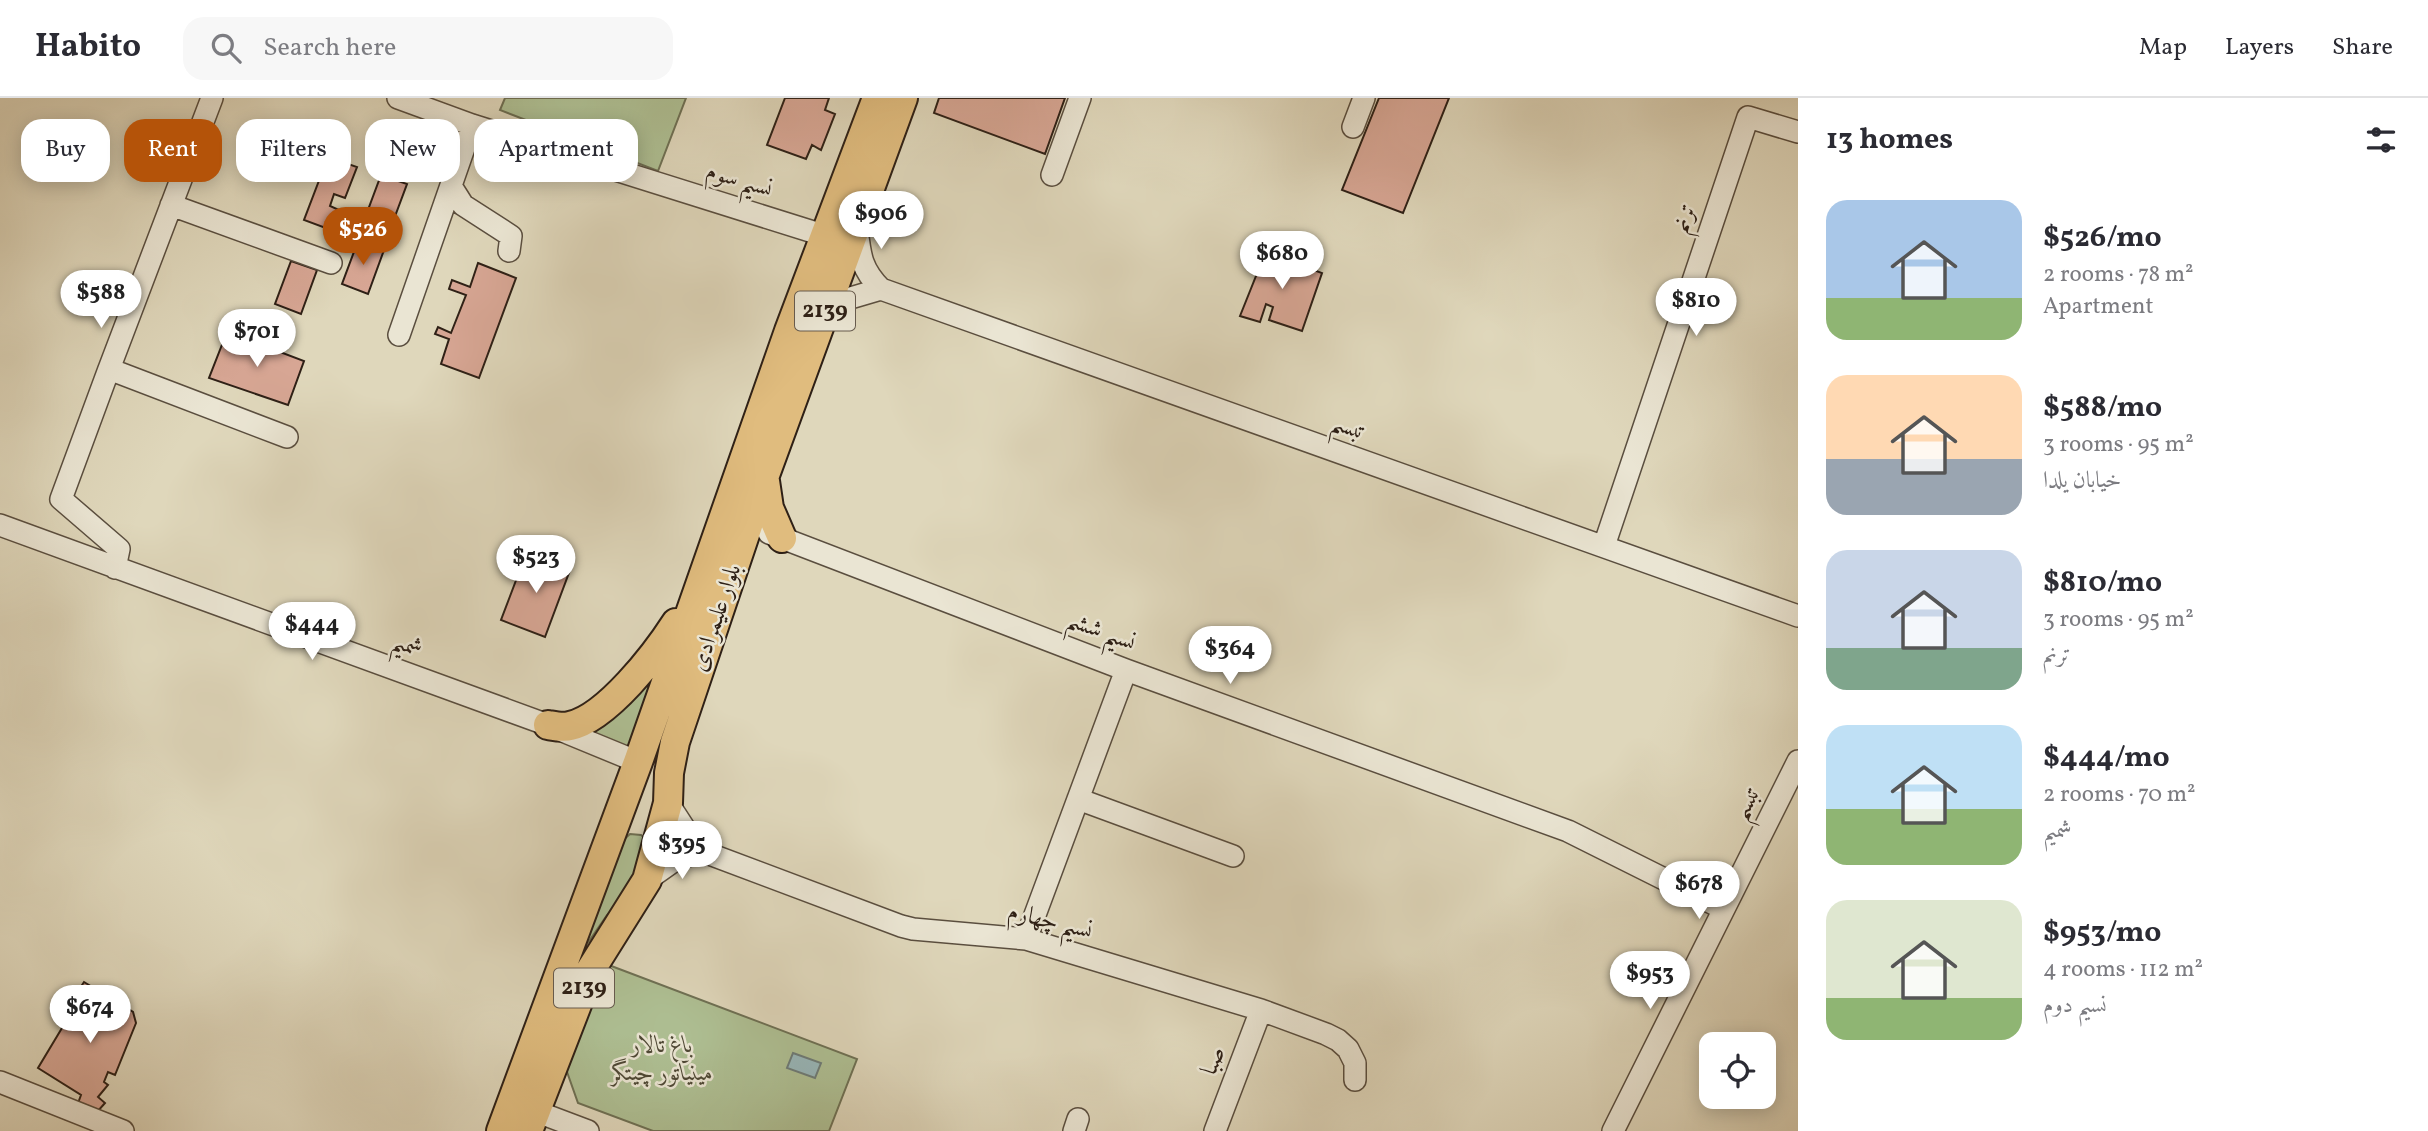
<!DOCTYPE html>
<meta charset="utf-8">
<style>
body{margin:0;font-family:Vollkorn,Amiri,serif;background:#f7f7f7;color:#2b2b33;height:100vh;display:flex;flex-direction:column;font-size:26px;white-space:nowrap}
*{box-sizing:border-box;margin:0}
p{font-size:23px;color:#7c7c81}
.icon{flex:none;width:38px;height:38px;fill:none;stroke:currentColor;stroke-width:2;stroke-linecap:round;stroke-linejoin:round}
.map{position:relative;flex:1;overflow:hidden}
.side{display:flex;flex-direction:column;background:#fff;width:630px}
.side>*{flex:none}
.banner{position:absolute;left:21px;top:21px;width:665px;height:63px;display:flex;gap:14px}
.tools{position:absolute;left:1699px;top:934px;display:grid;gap:14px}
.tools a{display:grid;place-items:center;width:77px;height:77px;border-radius:14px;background:#fff;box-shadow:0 4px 18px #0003;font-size:35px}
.price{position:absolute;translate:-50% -60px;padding:0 16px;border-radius:24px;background:#fff;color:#222;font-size:23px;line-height:46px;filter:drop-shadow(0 2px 4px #0008)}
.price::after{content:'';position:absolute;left:50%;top:42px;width:21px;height:16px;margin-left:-10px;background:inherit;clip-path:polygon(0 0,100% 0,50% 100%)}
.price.selected{background:#b45309;color:#fff}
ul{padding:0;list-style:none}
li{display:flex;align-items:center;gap:21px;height:175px;padding:0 28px}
li span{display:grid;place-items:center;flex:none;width:196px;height:140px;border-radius:21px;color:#555}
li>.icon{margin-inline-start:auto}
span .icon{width:84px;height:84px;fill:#fffc;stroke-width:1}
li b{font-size:30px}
h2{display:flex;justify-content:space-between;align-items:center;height:84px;padding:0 28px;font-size:30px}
.chip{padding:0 24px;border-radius:21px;background:#fff;box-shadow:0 4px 18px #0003;font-size:24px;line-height:63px}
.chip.selected{background:#b45309;color:#fff}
header{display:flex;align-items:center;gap:42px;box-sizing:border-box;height:98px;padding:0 35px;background:#fff;border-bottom:2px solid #e1e1e2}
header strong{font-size:33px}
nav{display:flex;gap:38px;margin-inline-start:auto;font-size:24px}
.search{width:490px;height:63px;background:#f7f7f7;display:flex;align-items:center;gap:18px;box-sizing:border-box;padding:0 24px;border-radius:21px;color:#7c7c81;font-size:26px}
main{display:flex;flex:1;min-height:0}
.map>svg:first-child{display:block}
.green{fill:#aebf93;stroke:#6e7054;stroke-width:2}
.water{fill:#97b7ba;stroke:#6d7b78;stroke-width:2}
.building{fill:#d7a694;stroke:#2e2016;stroke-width:2}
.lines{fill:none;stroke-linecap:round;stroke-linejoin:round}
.minor-casing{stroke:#5a4e3f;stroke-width:24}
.major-casing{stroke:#2e2016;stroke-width:32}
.minor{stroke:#eae5d3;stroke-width:21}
.major{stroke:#e0bc7e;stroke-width:28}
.labels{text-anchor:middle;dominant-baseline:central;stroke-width:5;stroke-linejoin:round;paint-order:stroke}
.shield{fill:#eae5d3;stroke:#665b4f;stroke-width:2}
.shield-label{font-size:23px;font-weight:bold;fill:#2e2016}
.street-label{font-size:24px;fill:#2e2016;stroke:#eae5d3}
.park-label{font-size:24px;font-style:italic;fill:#4e4835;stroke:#eae5d3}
</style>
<header>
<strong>Habito</strong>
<div class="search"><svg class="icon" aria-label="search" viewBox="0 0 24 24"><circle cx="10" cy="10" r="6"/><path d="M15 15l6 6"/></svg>Search here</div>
<nav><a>Map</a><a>Layers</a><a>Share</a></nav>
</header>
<main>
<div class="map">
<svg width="1798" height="1033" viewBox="0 0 1798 1033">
<rect width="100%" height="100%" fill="#dfd7bb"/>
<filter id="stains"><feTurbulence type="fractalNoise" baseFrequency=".00286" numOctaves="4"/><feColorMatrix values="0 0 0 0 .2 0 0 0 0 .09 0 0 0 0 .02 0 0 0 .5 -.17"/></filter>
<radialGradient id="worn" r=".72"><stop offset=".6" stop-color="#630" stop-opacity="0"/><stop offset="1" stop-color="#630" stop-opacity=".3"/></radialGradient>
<!-- green -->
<path class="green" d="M505 0H686L658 73 500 12Z
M669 549 632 650 586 634Z
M630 736 641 737 650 744 651 769 607 817 578 859 621 744Z
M606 866 857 961 829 1033H653L578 1005 566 971Z"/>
<!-- water -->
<path class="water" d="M793 955 821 965 815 980 787 970Z"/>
<!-- building -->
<path class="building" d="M785 0H829L825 12 835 16 821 52 812 47 806 61 767 47Z
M939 0H1065L1045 56 934 15Z
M1379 0H1449L1403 115 1342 92Z
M328 59 357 69 345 100 334 96 330 108 339 112 331 132 304 122Z
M381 77 407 86 391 129 365 120Z
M358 143 384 152 368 196 342 186Z
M1268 148 1289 155 1286 162 1322 175 1302 233 1269 222 1273 209 1266 206 1260 224 1240 218Z
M291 163 317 172 301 216 275 206Z
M478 165 516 180 479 280 441 266 449 241 435 236 438 229 451 235 466 197 449 191 452 182 470 189Z
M227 234 304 263 288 307 209 280Z
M526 456 570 472 545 539 501 522Z
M84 884 133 914 136 925 115 977 108 974 104 984 108 987 98 999 105 1005 98 1013 77 1008 81 997 38 970 74 910 69 907Z"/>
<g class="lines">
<defs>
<path id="minor" d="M212 0 109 271 287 339
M398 0 472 27 826 138
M1353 29 1364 0
M1052 77 1080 0
M451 88 463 107 511 138 509 153
M171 107 331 165
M857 130C860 157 861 171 881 191L1798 518
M825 213 847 201 881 191
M399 237 472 27
M109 271 61 401 119 451 115 470
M0 427 548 627 638 664
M769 435 1126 572 1568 733 1724 811
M1604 448 1748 19 1798 34
M1078 701 1233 758
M668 705 690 739 704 754 901 828 913 831 1026 841 1261 912 1326 936 1338 942 1348 951 1355 965V982
M647 782 678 760 704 754
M1026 841 1126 572
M0 984 123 1033
M535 1013 588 1033
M1074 1033 1078 1021
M1215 1033 1261 912
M1613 1033 1798 663"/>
<path id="major" d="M765 383 769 410 782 440
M548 627C554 628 563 630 570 628 607 620 656 556 676 525
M501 1033 638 664 789 233 877 0
M528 1033 590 873 647 782 668 705 669 675 675 644 765 377 903 0"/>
</defs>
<!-- minor casing -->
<use href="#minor" class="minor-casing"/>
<!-- major casing -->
<use href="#major" class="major-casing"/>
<!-- minor -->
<use href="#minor" class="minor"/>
<!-- major -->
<use href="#major" class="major"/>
</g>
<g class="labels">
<!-- shield labels -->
<g class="shield">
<rect x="795" y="193.5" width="60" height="39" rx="5"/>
<rect x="554" y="870.5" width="60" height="39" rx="5"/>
</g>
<g class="shield-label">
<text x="825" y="213">2139</text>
<text x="584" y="890">2139</text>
</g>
<!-- street labels -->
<g class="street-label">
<text transform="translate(739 83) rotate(17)">نسیم سوم</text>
<text transform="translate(1686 121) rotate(-71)">ترنم</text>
<text transform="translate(1348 330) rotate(19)">تبسم</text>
<text transform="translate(717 520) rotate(-71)">بلوار علیمرادی</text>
<text transform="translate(1101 534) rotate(21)">نسیم ششم</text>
<text transform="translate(407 548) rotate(20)">شمیم</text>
<text transform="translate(1747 706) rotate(-63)">تبسم</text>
<text transform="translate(1050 824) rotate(14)">نسیم چهارم</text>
<text transform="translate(1214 963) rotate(-69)">صبا</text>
</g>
<!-- park labels -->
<g class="park-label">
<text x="662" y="948">باغ تالار<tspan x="662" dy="28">مینیاتور چیتگر</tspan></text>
</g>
</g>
<rect width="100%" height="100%" filter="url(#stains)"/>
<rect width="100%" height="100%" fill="url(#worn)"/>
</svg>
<div class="tools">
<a><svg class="icon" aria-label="locate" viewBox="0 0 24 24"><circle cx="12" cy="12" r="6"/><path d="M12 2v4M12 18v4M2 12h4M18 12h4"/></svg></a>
</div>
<b class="price" style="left:881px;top:153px">$906</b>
<b class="price selected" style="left:363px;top:169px">$526</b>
<b class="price" style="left:1282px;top:193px">$680</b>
<b class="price" style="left:101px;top:232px">$588</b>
<b class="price" style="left:1696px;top:240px">$810</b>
<b class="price" style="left:257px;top:271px">$701</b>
<b class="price" style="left:536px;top:497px">$523</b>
<b class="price" style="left:312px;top:564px">$444</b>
<b class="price" style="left:1230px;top:588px">$364</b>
<b class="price" style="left:682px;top:783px">$395</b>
<b class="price" style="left:1699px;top:823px">$678</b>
<b class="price" style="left:1650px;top:913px">$953</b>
<b class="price" style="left:90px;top:947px">$674</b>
<div class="banner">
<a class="chip">Buy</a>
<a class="chip selected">Rent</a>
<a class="chip">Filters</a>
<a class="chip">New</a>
<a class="chip">Apartment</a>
</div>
</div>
<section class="side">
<h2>13 homes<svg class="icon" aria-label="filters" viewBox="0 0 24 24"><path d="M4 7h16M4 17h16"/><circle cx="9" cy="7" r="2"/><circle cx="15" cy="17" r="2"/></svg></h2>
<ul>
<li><span style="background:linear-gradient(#a9c7e8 70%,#8fb573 0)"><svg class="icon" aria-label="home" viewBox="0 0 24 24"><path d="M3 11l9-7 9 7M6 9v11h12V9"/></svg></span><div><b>$526/mo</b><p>2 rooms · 78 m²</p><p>Apartment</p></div></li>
<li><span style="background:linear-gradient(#ffd9b3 60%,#9aa5b1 0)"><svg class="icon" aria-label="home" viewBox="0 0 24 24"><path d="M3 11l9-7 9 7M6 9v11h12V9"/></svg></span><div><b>$588/mo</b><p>3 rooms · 95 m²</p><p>خیابان یلدا</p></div></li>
<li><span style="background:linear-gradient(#c9d6e8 70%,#7fa58c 0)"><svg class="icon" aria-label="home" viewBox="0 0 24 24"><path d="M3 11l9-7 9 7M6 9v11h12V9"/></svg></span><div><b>$810/mo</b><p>3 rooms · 95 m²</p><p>ترنم</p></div></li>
<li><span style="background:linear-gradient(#bfe0f5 60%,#8fb573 0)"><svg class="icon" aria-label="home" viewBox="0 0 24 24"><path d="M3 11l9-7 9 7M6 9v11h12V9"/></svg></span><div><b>$444/mo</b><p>2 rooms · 70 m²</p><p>شمیم</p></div></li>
<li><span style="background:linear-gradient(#dfe7d0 70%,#8fb573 0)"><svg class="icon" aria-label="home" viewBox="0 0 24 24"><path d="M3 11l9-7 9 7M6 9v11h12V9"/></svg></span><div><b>$953/mo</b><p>4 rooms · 112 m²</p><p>نسیم دوم</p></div></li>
</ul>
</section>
</main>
